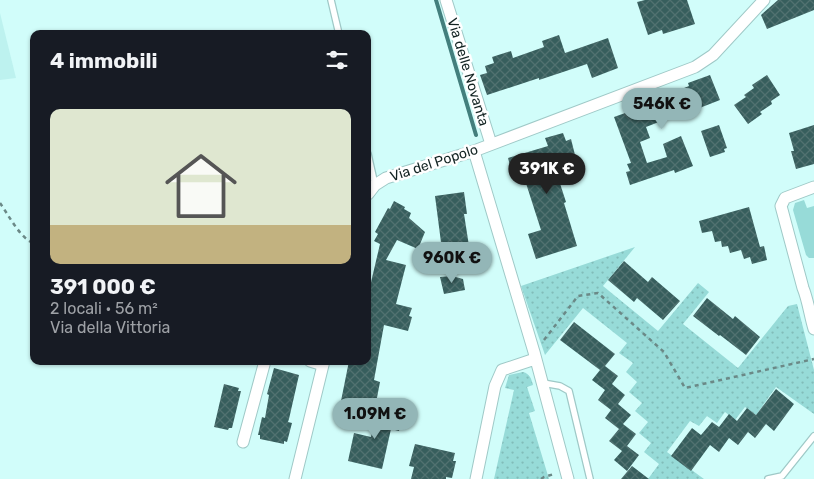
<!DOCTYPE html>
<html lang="it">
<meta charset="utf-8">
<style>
body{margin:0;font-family:Rubik,sans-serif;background:#20242c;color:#f1f3f6;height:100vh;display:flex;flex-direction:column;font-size:19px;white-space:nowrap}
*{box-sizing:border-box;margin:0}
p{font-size:16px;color:#9ea1a6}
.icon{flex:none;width:28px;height:28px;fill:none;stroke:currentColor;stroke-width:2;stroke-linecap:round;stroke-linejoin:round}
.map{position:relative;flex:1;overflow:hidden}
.details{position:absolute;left:30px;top:30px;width:341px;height:335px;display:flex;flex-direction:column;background:#171b24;border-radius:10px;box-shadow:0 1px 4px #0004}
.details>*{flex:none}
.price{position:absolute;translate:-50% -42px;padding:0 11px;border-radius:18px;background:#93b6b7;color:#111;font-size:16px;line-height:32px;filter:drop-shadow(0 1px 2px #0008)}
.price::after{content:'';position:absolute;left:50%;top:30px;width:15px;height:11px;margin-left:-8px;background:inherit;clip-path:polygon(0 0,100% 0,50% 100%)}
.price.current{background:#222;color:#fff}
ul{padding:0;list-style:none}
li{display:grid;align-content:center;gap:10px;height:265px;padding:0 20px}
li+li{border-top:1px solid #363941}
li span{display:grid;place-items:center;height:155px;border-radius:10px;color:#555}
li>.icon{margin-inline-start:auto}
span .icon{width:90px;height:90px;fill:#fffc;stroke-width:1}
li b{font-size:21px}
h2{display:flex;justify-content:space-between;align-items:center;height:60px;padding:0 20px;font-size:21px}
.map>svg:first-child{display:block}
.built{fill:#bdf2ef}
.grass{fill:url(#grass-dots)}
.park{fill:#97dbd8}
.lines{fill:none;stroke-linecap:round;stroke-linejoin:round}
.stream{stroke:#437f7d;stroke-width:4}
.building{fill:url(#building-cross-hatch)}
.service-casing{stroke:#9fc9c7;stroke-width:8}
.minor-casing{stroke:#9fc9c7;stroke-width:13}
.path{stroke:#6b8987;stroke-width:2.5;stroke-dasharray:4 4;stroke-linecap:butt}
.service{stroke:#fff;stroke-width:5.5}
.minor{stroke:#fff;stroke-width:11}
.labels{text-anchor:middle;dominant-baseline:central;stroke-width:5;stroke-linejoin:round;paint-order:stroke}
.street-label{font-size:14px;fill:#132423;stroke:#fff}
</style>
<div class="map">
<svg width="814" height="479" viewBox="0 0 814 479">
<defs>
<pattern id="grass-dots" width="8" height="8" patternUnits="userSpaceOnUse" patternTransform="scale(1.25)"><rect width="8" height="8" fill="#97dbd8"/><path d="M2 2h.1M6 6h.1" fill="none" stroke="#81bcb9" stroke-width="1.8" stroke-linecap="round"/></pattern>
<pattern id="building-cross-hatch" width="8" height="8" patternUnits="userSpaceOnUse" patternTransform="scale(1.25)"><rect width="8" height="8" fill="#375e5d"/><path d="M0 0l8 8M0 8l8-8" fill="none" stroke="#517170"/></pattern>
</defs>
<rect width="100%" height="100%" fill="#d1fdfa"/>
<!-- built -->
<path class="built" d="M0 13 16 78 0 80Z"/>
<!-- grass -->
<path class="grass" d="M635 247 603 286 658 331 698 283 709 292 683 324 738 368 788 306 797 304 814 370V414L776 387 756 415 745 407 735 420 725 412 717 423 707 416 699 426 690 421 667 452 704 479H648L659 464 644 452 651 443 639 433 648 422 635 411 642 403 629 392 637 382 626 372 633 363 619 353 627 343 583 308 545 355 521 286Z
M523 372C530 374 531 378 533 385L527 387 535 411 529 413 549 479H494L514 390 505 388 509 375Z"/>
<!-- park -->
<path class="park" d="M804 200 807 208 814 206V258H809L806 255 793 210 795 203Z"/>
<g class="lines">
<!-- stream -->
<path class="stream" d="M436 0 476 135"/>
</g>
<!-- building -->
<path class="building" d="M645 0H687L695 24 663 34 662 30 648 35 637 2Z
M778 0H814V10L767 29 761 15Z
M559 35 565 53 608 38 618 68 592 78 587 64 539 80V78L487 95 480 75 487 73 485 66 494 63 492 57 511 51 513 58 544 47 542 41Z
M710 75 720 100 697 109V107L646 127 650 138 640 142 647 163 667 157 663 144 681 136 693 166 675 173 674 170 630 185 626 172 630 171 627 164 631 163 614 117 656 102 655 100 689 86 688 83Z
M767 75 780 95 771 101 772 104 760 112 762 114 748 124 734 105 746 97 744 95 754 88 752 85Z
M719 125 727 148 724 149 725 152 710 157 701 131Z
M814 125V164L796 169 791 151H794L789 133Z
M563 133 566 141 571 139 575 155 565 158 566 162 554 165 566 202 564 203 577 246 536 259 528 234 541 230 523 174 513 176 508 158 548 146 545 138Z
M464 192 467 214H464L469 246 442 250 435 196Z
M394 201 405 207 404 209 411 213 409 218 425 232 418 249 397 240 386 260 406 265 396 304 412 308 409 316 412 317 408 331 384 325 374 380 380 382 375 408 341 401 349 361H368V295L380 244 374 241 378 234 375 232 388 208 390 209Z
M749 207 760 247 764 246 767 260 752 264 750 257 744 259 741 250 730 253 728 246 722 247 721 241 715 242 712 231 702 233 699 221Z
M624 261 648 282 652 277 680 301 663 320 637 298 634 302 608 280Z
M452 276 463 279 465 290 444 294 440 277Z
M707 298 733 319 735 316 760 337 746 355 720 335 719 336 693 316Z
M574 322 615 354 605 366 618 376 612 384 625 395 618 404 631 415 623 424 636 434 627 446 639 455 627 471 614 460 622 451 609 441 619 429 605 418 611 410 598 400 605 390 592 380 600 370 560 340Z
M274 368 299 375 289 419 288 422 292 423 287 442 284 441V444L260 439V435H258L262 417 265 418 269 395 267 394Z
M224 384 239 388 238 391H241L232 428H229L228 430 214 427Z
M776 389 794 404 774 431 766 424 755 438 748 432 738 445 729 438 719 452 710 445 691 471 671 456 692 428 701 435 712 422 719 427 729 414 737 421 747 408 756 415Z
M379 406 393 409 392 414 403 417 399 431 391 429 382 469 348 461 354 433 371 437Z
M415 444 455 453 453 461H456L452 478 446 477V479H411L414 467 409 466Z
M632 466 649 479H621Z"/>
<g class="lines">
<defs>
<path id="service" d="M331 0 339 34
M368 154 375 185
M543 383 560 386 569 391 590 479
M768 479 782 476 814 436"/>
<path id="minor" d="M446 0 491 144
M474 151 534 352 568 479
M814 187 785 198 781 206 803 288C808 300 810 316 814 329
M368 194 375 185 386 178 474 151 695 67 713 55 764 0
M310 361 323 365
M243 442 265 361
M295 479 324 361
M476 479 495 386 502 370 535 359"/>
</defs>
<!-- service casing -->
<use href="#service" class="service-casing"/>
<!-- minor casing -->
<use href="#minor" class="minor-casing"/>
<!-- path -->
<path class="path" d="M0 203C8 214 21 240 34 243
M544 340 578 296 598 293 664 352 685 388 814 359
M541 479 544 477 554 474"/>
<!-- service -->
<use href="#service" class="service"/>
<!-- minor -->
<use href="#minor" class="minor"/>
</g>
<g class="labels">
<!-- street labels -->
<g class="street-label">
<text transform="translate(468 72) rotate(73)">Via delle Novanta</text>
<text transform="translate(434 163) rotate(-18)">Via del Popolo</text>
</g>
</g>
</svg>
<b class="price" style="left:662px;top:130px">546K €</b>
<b class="price current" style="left:547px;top:195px">391K €</b>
<b class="price" style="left:452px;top:284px">960K €</b>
<b class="price" style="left:375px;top:440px">1.09M €</b>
<section class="details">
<h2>4 immobili<svg class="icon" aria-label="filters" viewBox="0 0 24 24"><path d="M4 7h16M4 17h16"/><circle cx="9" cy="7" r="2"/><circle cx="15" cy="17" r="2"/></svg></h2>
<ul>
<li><span style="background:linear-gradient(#dfe7d0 75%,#c2b280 0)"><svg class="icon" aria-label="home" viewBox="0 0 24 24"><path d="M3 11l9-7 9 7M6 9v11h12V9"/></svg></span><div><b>391 000 €</b><p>2 locali · 56 m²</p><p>Via della Vittoria</p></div></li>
</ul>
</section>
</div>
